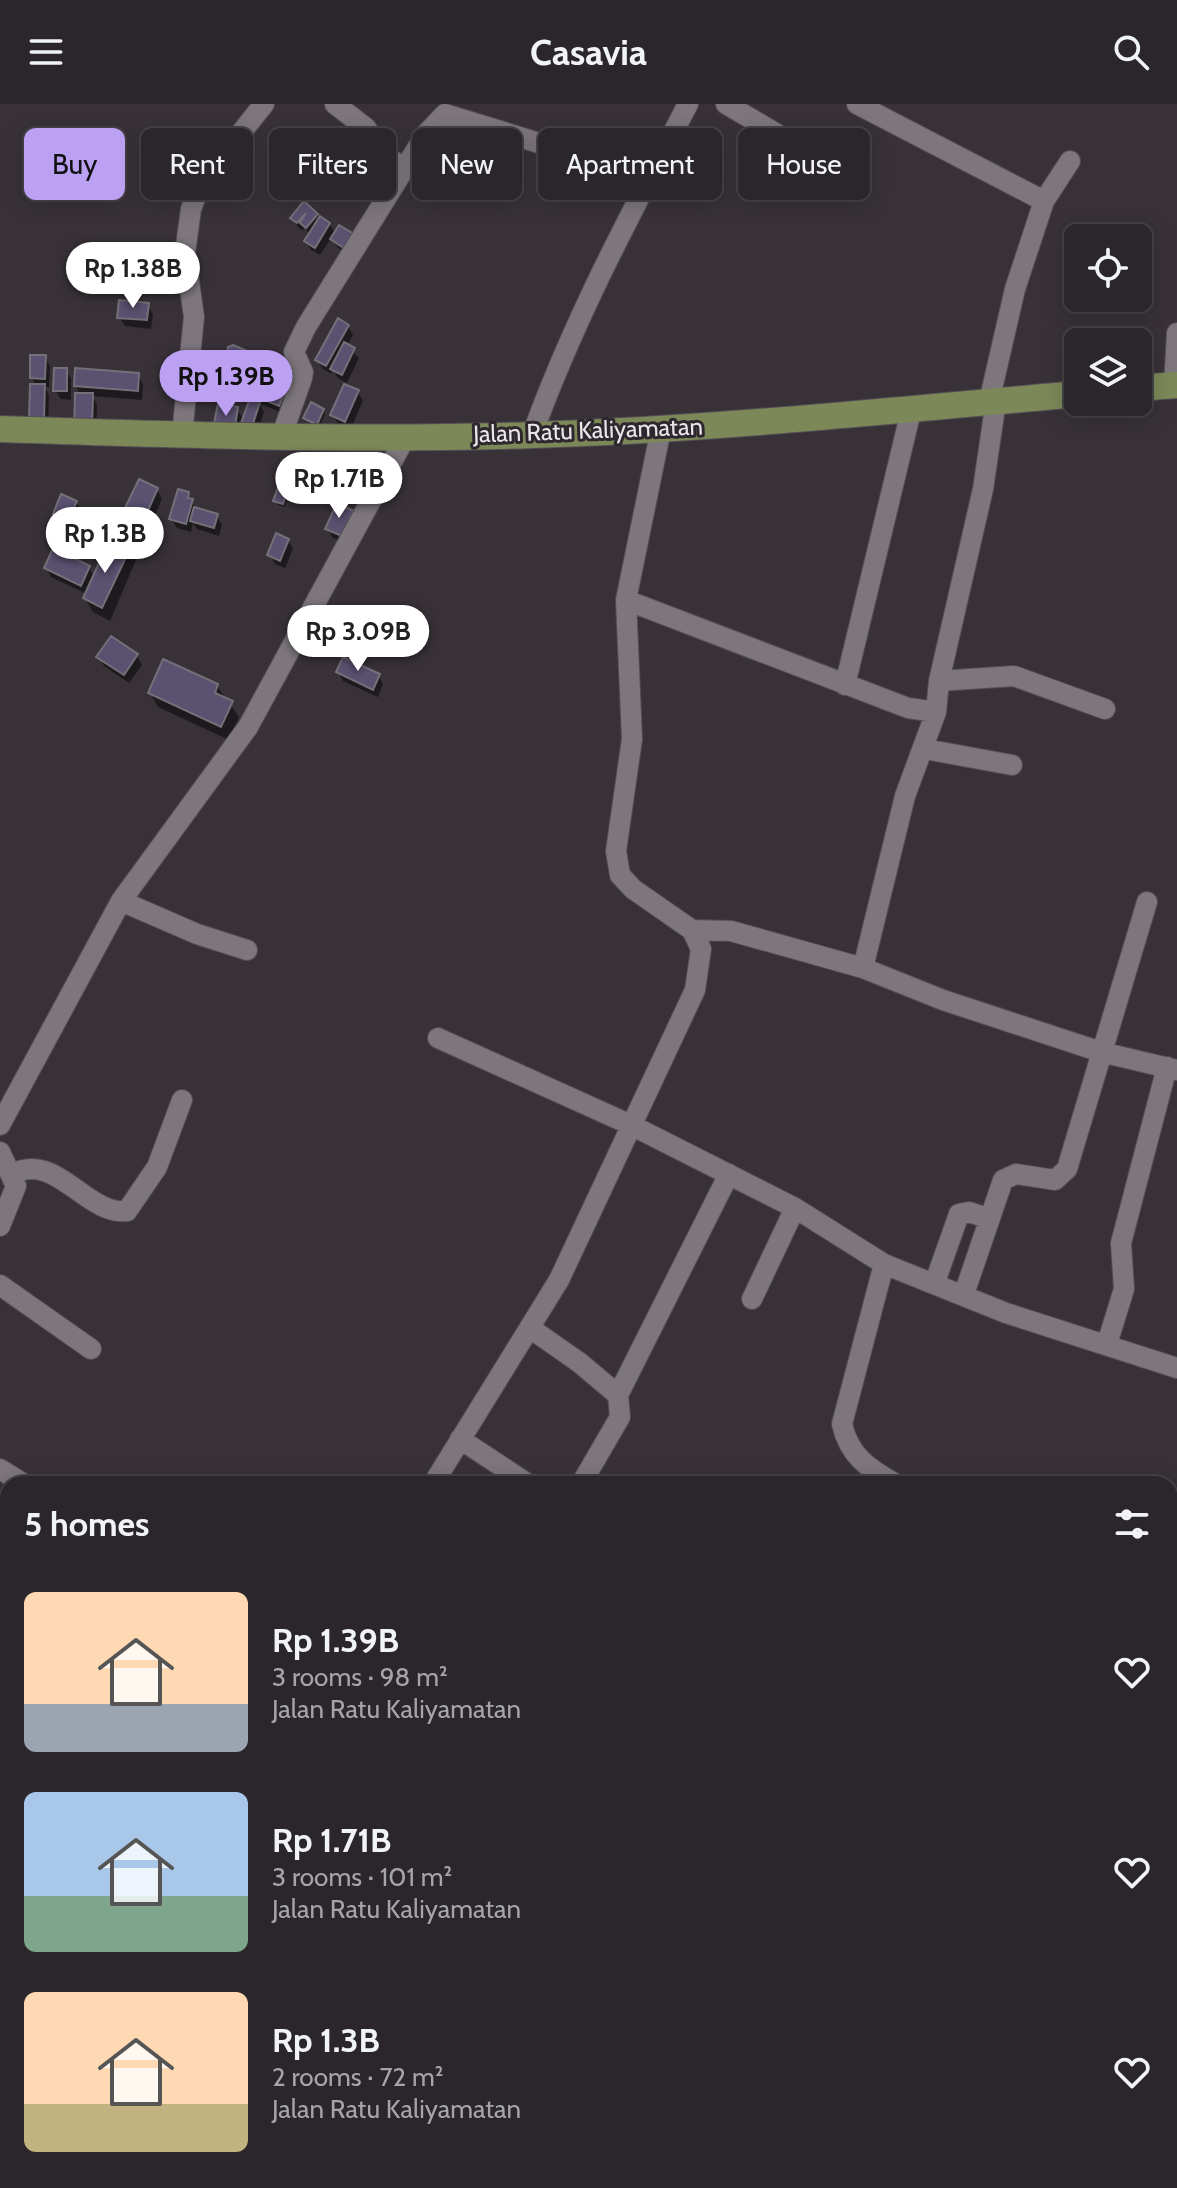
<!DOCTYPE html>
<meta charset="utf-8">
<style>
body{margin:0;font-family:Cabin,sans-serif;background:#322e32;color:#f1f3f6;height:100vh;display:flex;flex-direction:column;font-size:30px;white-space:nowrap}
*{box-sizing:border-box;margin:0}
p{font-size:26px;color:#a5a5a8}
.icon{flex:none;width:44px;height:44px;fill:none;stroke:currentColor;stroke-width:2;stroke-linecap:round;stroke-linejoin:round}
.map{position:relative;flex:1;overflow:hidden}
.panel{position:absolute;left:0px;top:1372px;width:1178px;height:712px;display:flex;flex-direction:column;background:#2a262a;border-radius:24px 24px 0 0;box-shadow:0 4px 20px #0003,0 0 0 2px #464347}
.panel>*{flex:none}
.hud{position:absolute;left:24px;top:24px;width:1130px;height:72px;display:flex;gap:16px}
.controls{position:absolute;left:1064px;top:120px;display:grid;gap:16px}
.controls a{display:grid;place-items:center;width:88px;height:88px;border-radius:12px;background:#2a262a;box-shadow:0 4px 20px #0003,0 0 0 2px #464347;font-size:40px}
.price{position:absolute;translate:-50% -68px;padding:0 18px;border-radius:28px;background:#fff;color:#222;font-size:26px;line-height:52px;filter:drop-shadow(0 2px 4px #0008)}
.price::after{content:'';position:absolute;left:50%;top:48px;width:24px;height:18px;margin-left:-12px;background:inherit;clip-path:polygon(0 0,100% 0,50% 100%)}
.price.current{background:#bca0f2;color:#111}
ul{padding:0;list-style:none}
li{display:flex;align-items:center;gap:24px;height:200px;padding:0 24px}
li span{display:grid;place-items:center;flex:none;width:224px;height:160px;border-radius:12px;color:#555}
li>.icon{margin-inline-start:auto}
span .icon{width:96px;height:96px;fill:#fffc;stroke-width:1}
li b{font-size:34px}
h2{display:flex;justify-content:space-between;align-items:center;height:96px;padding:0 24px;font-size:34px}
.pill{padding:0 28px;border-radius:12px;background:#2a262a;box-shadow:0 4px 20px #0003,0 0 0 2px #464347;font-size:28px;line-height:72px}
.pill.current{background:#bca0f2;color:#111}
header{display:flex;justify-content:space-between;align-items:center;height:104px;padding:0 24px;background:#2a262a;font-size:36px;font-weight:700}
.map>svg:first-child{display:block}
.green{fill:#444732}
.shadow{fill:#0007}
.building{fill:#5b5171;stroke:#727078;stroke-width:2}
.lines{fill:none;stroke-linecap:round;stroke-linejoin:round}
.minor-casing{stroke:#544f54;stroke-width:22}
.major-casing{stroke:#544f54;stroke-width:28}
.minor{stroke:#7d777d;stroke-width:20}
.major{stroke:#7c8858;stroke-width:26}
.labels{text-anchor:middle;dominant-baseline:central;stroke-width:6;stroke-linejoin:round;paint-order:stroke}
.street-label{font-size:24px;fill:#e9e5e9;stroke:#2e282e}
</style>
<header><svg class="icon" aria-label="menu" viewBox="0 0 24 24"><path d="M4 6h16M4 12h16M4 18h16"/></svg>Casavia<svg class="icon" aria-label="search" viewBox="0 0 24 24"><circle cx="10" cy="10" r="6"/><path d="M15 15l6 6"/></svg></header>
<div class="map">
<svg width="1177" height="2084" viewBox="0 0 1177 2084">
<rect width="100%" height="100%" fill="#383238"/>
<!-- green -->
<path class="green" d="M1177 1513V1679L1170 1678V1525Z"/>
<!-- shadow -->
<path class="shadow" d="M305 100 329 120 356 155 338 144 332 133 320 151 311 146 306 137 310 131 305 124 302 127 298 123 292 114Z
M150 167 151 181 141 179 139 175Z
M148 201 153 210 151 225 125 222 119 213Z
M348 222 353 231 347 242 359 254 347 279 338 274 333 266 331 270 323 265 317 256Z
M255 252 260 262 254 277 249 275 258 290 284 287 290 296 284 310 259 299 264 308 255 337 221 334 237 305 244 317 251 296 262 300 244 277 241 279 249 293 217 277 212 268 234 269 228 259Z
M45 253 50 262 49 283H45L49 291 48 324 36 323V282L32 274Z
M66 266 71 275V296L61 295 55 286Z
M138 271 143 280 142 296 92 292 97 300 96 336 76 281Z
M358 288 363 297 350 326 338 320 333 311Z
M323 306 325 310 319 324 308 318 306 314Z
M344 370 368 404 343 393 337 384Z
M289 380 291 383 285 403 278 401 276 397Z
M157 386 162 395 110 517 93 508 85 494 87 490 51 473 46 464H89L95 474Z
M188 390 197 406 217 412 222 421 219 432 197 425 193 419 191 428 177 424 171 415Z
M76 398 81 407 73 425 60 419 55 410Z
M338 401 347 440 333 434 327 424Z
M288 436 293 445 285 464 275 460 270 451Z
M137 552 142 561 129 579 104 562 99 553Z
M338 568 378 571 383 580 378 593 343 577Z
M217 582 239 613 229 636 158 603 150 589Z"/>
<!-- building -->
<path class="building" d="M304 97 318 110 306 124 300 119 306 109 297 119 290 114Z
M320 112 330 119 315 144 304 137Z
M339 121 359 133 350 148 330 135Z
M138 163 151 165 149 178 137 176Z
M119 196 149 199 147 216 117 214Z
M338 214 349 221 326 262 315 256Z
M344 238 355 244 342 271 330 265Z
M233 241 257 251 249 269 226 259 228 243Z
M30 251H46L45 275 30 274Z
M215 258 252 276 247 287 210 268Z
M54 264H67V287H53Z
M75 264 139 269 138 287 74 282Z
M263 275 286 285 279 302 255 292Z
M30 280H45L44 315H29Z
M344 280 359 286 345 318 330 311Z
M75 289H93L92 327H74Z
M250 294 260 298 250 329 239 325Z
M311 298 324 305 317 321 303 314Z
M218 299 238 303 234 329 213 325Z
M343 367 370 378 363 396 335 384Z
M139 375 158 384 143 418 123 408Z
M281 375 290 378 283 400 273 397Z
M178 385 189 388 188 394 193 395 186 420 169 415Z
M61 390 77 397 68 417 53 410Z
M337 399 354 407 342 432 325 425Z
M194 403 218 410 214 424 190 417Z
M123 408 143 418 128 449 108 439Z
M276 429 289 435 280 457 267 451Z
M108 439 128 449 102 504 83 494Z
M53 444 90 462 81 482 44 464Z
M111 532 138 550 124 571 96 553Z
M343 553 380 570 373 586 336 568Z
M163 555 218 580 215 589 233 597 221 623 148 589Z"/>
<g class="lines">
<defs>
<path id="minor" d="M335 0 366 24 382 49 405 65
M726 0 823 57
M857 0 1044 97
M1174 281 1177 229
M989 298 1015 185 1044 97 1070 57
M182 331 194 213 185 149 191 105 201 79 264 0
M282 331 302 274 303 268 294 248 306 223 426 30 445 10 649 73
M532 331C574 215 631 109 688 0
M626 496 908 604 936 608 939 577 983 385 996 297
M939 577 1014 572 1105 605
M845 581 911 307
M925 645 1012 661
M121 797 197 830 247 846
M692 826 731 827 863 864 943 896 1101 948 1177 966
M863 864 905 692 936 608
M438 934 631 1021 795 1104 884 1160 1006 1209 1177 1264
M0 1021 121 797 248 623 406 332
M0 1048 16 1082 0 1122
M11 1071C55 1045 86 1112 127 1107L157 1063 182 996
M884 1160 842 1320C849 1352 869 1365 896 1380
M935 1178 959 1110 969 1108 987 1114
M0 1181 91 1245
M964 1190 1003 1076 1016 1070 1055 1076 1067 1065 1147 798
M752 1195 795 1104
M530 1224 580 1259 618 1291
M1107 1240 1124 1185 1121 1139 1167 963
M460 1335 528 1380
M0 1365 24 1380
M433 1380 559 1176 695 886 701 845 692 826 633 785 620 771 616 747 632 635 626 496 661 325
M581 1380 620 1313 618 1291 729 1070
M1170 1516 1177 1505
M0 1582 8 1587
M1170 1689 1177 1690
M0 1735 8 1741
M0 1900 8 1906
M0 2053 8 2038
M48 2076 61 2084
M353 2084 357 2076"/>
<path id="major" d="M1138 284 1177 281
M0 325C178 331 356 337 534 331 716 325 897 306 1078 290"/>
</defs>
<!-- minor casing -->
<use href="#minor" class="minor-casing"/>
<!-- major casing -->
<use href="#major" class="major-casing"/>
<!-- minor -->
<use href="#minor" class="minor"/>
<!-- major -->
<use href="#major" class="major"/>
</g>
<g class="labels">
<!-- street labels -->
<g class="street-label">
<text transform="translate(588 326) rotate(-2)">Jalan Ratu Kaliyamatan</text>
</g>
</g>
</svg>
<div class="controls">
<a><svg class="icon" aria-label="locate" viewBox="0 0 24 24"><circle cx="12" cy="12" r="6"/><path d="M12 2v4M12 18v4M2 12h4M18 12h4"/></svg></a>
<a><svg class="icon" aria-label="layers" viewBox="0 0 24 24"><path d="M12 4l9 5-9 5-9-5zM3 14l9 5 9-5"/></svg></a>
</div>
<b class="price" style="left:133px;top:206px">Rp 1.38B</b>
<b class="price current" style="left:226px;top:314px">Rp 1.39B</b>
<b class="price" style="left:339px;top:416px">Rp 1.71B</b>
<b class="price" style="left:105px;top:471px">Rp 1.3B</b>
<b class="price" style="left:358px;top:569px">Rp 3.09B</b>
<div class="hud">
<a class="pill current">Buy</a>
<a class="pill">Rent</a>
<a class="pill">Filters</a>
<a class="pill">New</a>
<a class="pill">Apartment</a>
<a class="pill">House</a>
</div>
<section class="panel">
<h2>5 homes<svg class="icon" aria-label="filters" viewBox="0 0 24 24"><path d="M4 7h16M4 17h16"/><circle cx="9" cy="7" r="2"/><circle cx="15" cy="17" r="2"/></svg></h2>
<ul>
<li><span style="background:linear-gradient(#ffd9b3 70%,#9aa5b1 0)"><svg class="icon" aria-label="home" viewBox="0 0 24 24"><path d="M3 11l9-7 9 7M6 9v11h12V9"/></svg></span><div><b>Rp 1.39B</b><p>3 rooms · 98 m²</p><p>Jalan Ratu Kaliyamatan</p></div><svg class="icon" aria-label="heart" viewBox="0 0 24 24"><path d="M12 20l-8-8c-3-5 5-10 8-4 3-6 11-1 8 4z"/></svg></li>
<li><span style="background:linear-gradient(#a9c7e8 65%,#7fa58c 0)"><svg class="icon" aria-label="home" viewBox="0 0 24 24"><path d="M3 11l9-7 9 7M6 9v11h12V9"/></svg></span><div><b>Rp 1.71B</b><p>3 rooms · 101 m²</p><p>Jalan Ratu Kaliyamatan</p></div><svg class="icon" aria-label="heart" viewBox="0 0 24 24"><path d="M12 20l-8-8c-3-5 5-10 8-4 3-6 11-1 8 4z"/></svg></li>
<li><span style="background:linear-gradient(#ffd9b3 70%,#c2b280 0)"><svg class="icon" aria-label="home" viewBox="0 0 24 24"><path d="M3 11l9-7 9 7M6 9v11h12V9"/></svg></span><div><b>Rp 1.3B</b><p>2 rooms · 72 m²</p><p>Jalan Ratu Kaliyamatan</p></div><svg class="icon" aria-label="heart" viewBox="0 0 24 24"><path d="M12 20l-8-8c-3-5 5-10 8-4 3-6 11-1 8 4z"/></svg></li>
</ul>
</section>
</div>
